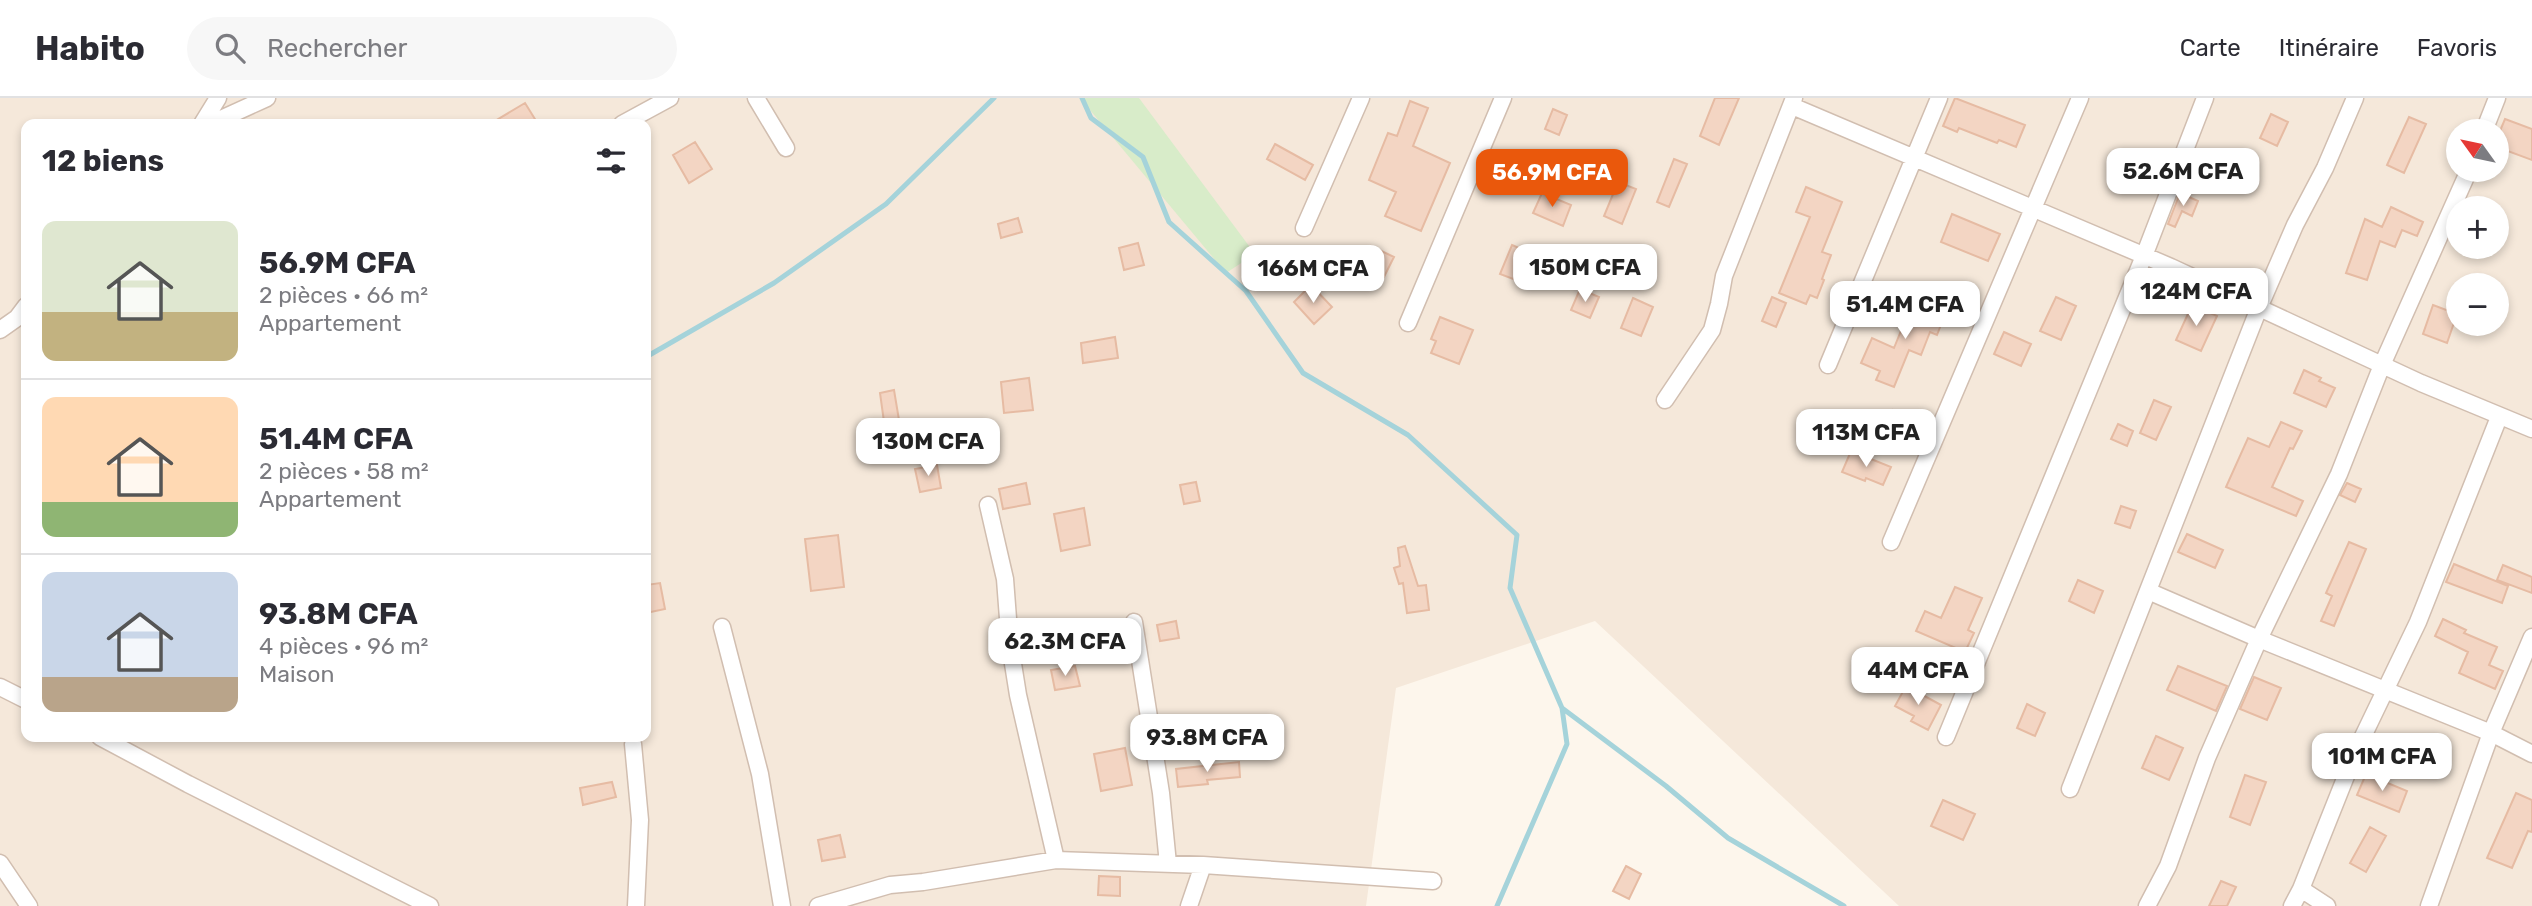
<!DOCTYPE html>
<html lang="fr">
<meta charset="utf-8">
<style>
body{margin:0;font-family:Rubik,sans-serif;background:#f7f7f7;color:#2b2b33;height:100vh;display:flex;flex-direction:column;font-size:26px;white-space:nowrap}
*{box-sizing:border-box;margin:0}
p{font-size:23px;color:#7c7c81}
.icon{flex:none;width:38px;height:38px;fill:none;stroke:currentColor;stroke-width:2;stroke-linecap:round;stroke-linejoin:round}
.map{position:relative;flex:1;overflow:hidden}
.sheet{position:absolute;left:21px;top:21px;width:630px;height:623px;display:flex;flex-direction:column;background:#fff;border-radius:14px;box-shadow:0 4px 10px #0003}
.sheet>*{flex:none}
.needle{width:46px;rotate:303deg}
.fabs{position:absolute;left:2446px;top:21px;display:grid;gap:14px}
.fabs a{display:grid;place-items:center;width:63px;height:63px;border-radius:50%;background:#fff;box-shadow:0 4px 10px #0003;font-size:35px}
.price{position:absolute;translate:-50% -60px;padding:0 16px;border-radius:14px;background:#fff;color:#222;font-size:23px;line-height:46px;filter:drop-shadow(0 2px 4px #0008)}
.price::after{content:'';position:absolute;left:50%;top:42px;width:21px;height:16px;margin-left:-10px;background:inherit;clip-path:polygon(0 0,100% 0,50% 100%)}
.price.selected{background:#ea580c;color:#fff}
ul{padding:0;list-style:none}
li{display:flex;align-items:center;gap:21px;height:175px;padding:0 21px}
li+li{border-top:2px solid #e1e1e2}
li span{display:grid;place-items:center;flex:none;width:196px;height:140px;border-radius:14px;color:#555}
li>.icon{margin-inline-start:auto}
span .icon{width:84px;height:84px;fill:#fffc;stroke-width:1}
li b{font-size:30px}
h2{display:flex;justify-content:space-between;align-items:center;height:84px;padding:0 21px;font-size:30px}
header{display:flex;align-items:center;gap:42px;box-sizing:border-box;height:98px;padding:0 35px;background:#fff;border-bottom:2px solid #e1e1e2}
header strong{font-size:33px}
nav{display:flex;gap:38px;margin-inline-start:auto;font-size:24px}
.search{width:490px;height:63px;background:#f7f7f7;display:flex;align-items:center;gap:18px;box-sizing:border-box;padding:0 24px;border-radius:38px;color:#7c7c81;font-size:26px}
.map>svg:first-child{display:block}
.residential{fill:#f5e8da;fill-rule:evenodd}
.green{fill:#d8ecc9}
.lines{fill:none;stroke-linecap:round;stroke-linejoin:round}
.stream{stroke:#a5d3da;stroke-width:5}
.building{fill:#f3d5c3;stroke:#e6bba3;stroke-width:2}
.street-casing{stroke:#d1beb0;stroke-width:19}
.street{stroke:#fff;stroke-width:16}
</style>
<header>
<strong>Habito</strong>
<div class="search"><svg class="icon" aria-label="search" viewBox="0 0 24 24"><circle cx="10" cy="10" r="6"/><path d="M15 15l6 6"/></svg>Rechercher</div>
<nav><a>Carte</a><a>Itinéraire</a><a>Favoris</a></nav>
</header>
<div class="map">
<svg width="2532" height="808" viewBox="0 0 2532 808">
<rect width="100%" height="100%" fill="#fdf6ec"/>
<!-- residential -->
<path class="residential" d="M0 0H2532V808H1899L1595 523 1396 590 1366 808H0ZM26 26H646V639H26ZM2459 33H2497V72H2459ZM2459 110H2497V149H2459ZM2459 187H2497V226H2459Z"/>
<!-- green -->
<path class="green" d="M1080 0H1139L1255 156 1226 175Z"/>
<g class="lines">
<!-- stream -->
<path class="stream" d="M1082 0 1091 20 1143 59 1169 124 1246 193 1303 275 1408 337 1517 437 1510 490 1562 610 1567 646 1497 808
M646 259 774 185 886 106 994 0
M1562 610 1666 688 1728 740 1844 808"/>
</g>
<!-- building -->
<path class="building" d="M1715 0H1739L1719 47 1700 38Z
M1955 0 2025 27 2016 49 1999 42 1997 45 1959 30 1957 34 1943 28Z
M1410 3 1428 10 1413 48 1450 65 1421 133 1385 118 1396 94 1369 82 1388 35 1397 38Z
M525 5 538 26H490Z
M1553 11 1567 17 1559 37 1545 31Z
M2271 16 2288 24 2277 48 2260 40Z
M2409 19 2426 26 2404 75 2387 67Z
M2505 21 2532 31V62L2497 49V40Z
M695 44 712 71 689 85 673 57Z
M1275 46 1313 67 1305 82 1267 61Z
M1494 54 1547 75 1541 91 1488 69Z
M1674 61 1687 66 1669 109 1657 104Z
M1618 84 1636 91 1622 126 1604 118Z
M1806 89 1842 104 1822 154 1831 157 1822 181 1824 182 1817 200 1810 197 1806 206 1779 195 1810 119 1796 114Z
M1542 95 1571 107 1563 128 1533 115Z
M2180 95 2198 103 2192 118 2182 113 2175 129 2168 126Z
M2391 109 2423 124 2417 138 2402 132 2395 149 2380 143 2367 182 2346 175 2365 121 2382 129Z
M1952 116 2000 136 1988 163 1941 144Z
M1018 120 1022 134 1001 140 998 126Z
M1138 145 1144 167 1124 172 1119 150Z
M1512 147 1533 156 1521 184 1500 176Z
M1371 148 1394 159 1384 179 1361 168Z
M1311 187 1332 209 1314 226 1294 204Z
M1580 191 1599 199 1590 220 1571 212Z
M1915 198 1947 211 1937 237 1930 234 1921 257 1909 252 1894 289 1876 282 1880 273 1861 265 1872 240 1894 250Z
M1772 199 1786 205 1776 229 1762 223Z
M2056 199 2076 208 2061 242 2040 233Z
M1633 200 1653 209 1641 238 1621 230Z
M2192 207 2217 218 2201 253 2176 242Z
M2433 207 2457 216 2447 245 2423 236Z
M1440 219 1473 232 1459 266 1431 255 1436 243 1431 241Z
M2004 234 2031 246 2021 268 1994 256Z
M1115 239 1118 260 1083 265 1081 245Z
M2304 272 2321 280 2319 283 2335 290 2326 309 2294 295Z
M1029 280 1033 312 1004 315 1001 284Z
M894 292 900 328 885 331 880 295Z
M2154 302 2171 309 2156 342 2140 335Z
M1893 312 1922 324 1916 338 1887 326Z
M2281 324 2302 333 2293 351 2290 350 2272 389 2303 403 2296 418 2226 389 2248 340 2269 349Z
M2118 326 2133 333 2127 348 2111 341Z
M1851 353 1891 369 1883 387 1866 380 1865 383 1842 374Z
M937 367 941 390 920 394 915 371Z
M1196 384 1200 403 1184 406 1180 387Z
M1026 385 1030 406 1003 411 999 391Z
M2347 385 2361 391 2355 404 2340 397Z
M2121 408 2136 413 2130 430 2115 425Z
M1084 410 1090 447 1061 453 1054 416Z
M2187 436 2223 452 2215 470 2178 454Z
M838 437 844 489 811 493 805 441Z
M2349 444 2366 451 2334 528 2321 523 2332 498 2326 495Z
M1405 448 1418 488 1426 487 1429 512 1407 515 1403 485 1399 486 1394 470 1400 468 1398 450Z
M2454 466 2508 488 2502 505 2446 484Z
M2503 467 2532 479V495L2497 482Z
M2078 482 2103 493 2094 515 2069 503Z
M660 485 665 511 646 515V487Z
M1955 489 1982 500 1968 532 1974 535 1965 554 1916 533 1925 513 1941 520Z
M2443 521 2466 532 2464 535 2497 549 2489 567 2503 573 2495 591 2459 575 2468 554 2435 538Z
M1176 523 1179 540 1160 543 1157 527Z
M1075 568 1080 588 1055 592 1051 572Z
M2178 568 2227 588 2216 613 2167 592Z
M2254 579 2281 590 2267 622 2240 611Z
M1906 588 1941 607 1928 632 1911 623 1914 618 1895 608Z
M2027 606 2045 615 2035 638 2017 630Z
M2156 638 2183 650 2169 682 2142 670Z
M1125 650 1132 687 1101 693 1094 656Z
M1239 664 1240 679 1207 682 1208 686 1178 689 1176 671Z
M2366 676 2407 693 2399 714 2357 697Z
M2245 677 2266 684 2250 727 2230 719Z
M612 684 616 699 583 707 580 690Z
M2516 695 2532 702V734L2528 733 2512 770 2487 760Z
M1943 702 1975 716 1963 742 1931 728Z
M2370 729 2386 738 2366 774 2350 765Z
M840 737 845 759 822 763 818 742Z
M1626 768 1641 776 1629 801 1613 793Z
M1099 778 1120 779V798L1098 797Z
M2221 783 2236 789 2227 808H2209Z"/>
<g class="lines">
<defs>
<path id="street" d="M756 0 786 50
M1792 8 2171 169 2421 285 2532 331
M202 26 218 0
M210 26 267 0
M622 26 670 0
M2484 33 2497 0
M1304 130 1361 0
M1408 225 1503 0
M0 232 17 220 26 208
M1828 267 1939 0
M1665 302 1712 232 1719 206 1724 178 1794 0
M988 407 1005 481 1010 547 1018 597 1056 762
M1891 444 2080 0
M2148 493 2259 541 2491 635 2532 656
M1134 524 1161 695 1168 766
M722 529 760 676 782 808
M0 589 26 602
M100 639 188 686 430 808
M1946 639 2144 158 2205 0
M633 646 640 722 636 808
M2070 691 2259 210 2295 127 2325 70 2355 0
M0 765 29 808
M2301 791 2327 808
M818 808 890 787 923 784 1056 762 1203 767 1433 783
M1189 808 1203 767
M2147 808 2168 768 2207 660 2259 541 2339 376 2382 267 2469 72
M2292 808 2301 791 2356 653 2418 524 2499 319
M2429 808 2491 635 2532 539"/>
</defs>
<!-- street casing -->
<use href="#street" class="street-casing"/>
<!-- street -->
<use href="#street" class="street"/>
</g>
</svg>
<div class="fabs">
<a><svg class="needle" viewBox="-14 -14 28 28"><path d="M0-13l5 13h-10z" fill="#e53935"/><path d="M0 13l5-13h-10z" fill="#7c7c81"/></svg></a>
<a>+</a>
<a>−</a>
</div>
<b class="price" style="left:2183px;top:110px">52.6M CFA</b>
<b class="price selected" style="left:1552px;top:111px">56.9M CFA</b>
<b class="price" style="left:1585px;top:206px">150M CFA</b>
<b class="price" style="left:1313px;top:207px">166M CFA</b>
<b class="price" style="left:2196px;top:230px">124M CFA</b>
<b class="price" style="left:1905px;top:243px">51.4M CFA</b>
<b class="price" style="left:1866px;top:371px">113M CFA</b>
<b class="price" style="left:928px;top:380px">130M CFA</b>
<b class="price" style="left:1065px;top:580px">62.3M CFA</b>
<b class="price" style="left:1918px;top:609px">44M CFA</b>
<b class="price" style="left:1207px;top:676px">93.8M CFA</b>
<b class="price" style="left:2382px;top:695px">101M CFA</b>
<section class="sheet">
<h2>12 biens<svg class="icon" aria-label="filters" viewBox="0 0 24 24"><path d="M4 7h16M4 17h16"/><circle cx="9" cy="7" r="2"/><circle cx="15" cy="17" r="2"/></svg></h2>
<ul>
<li><span style="background:linear-gradient(#dfe7d0 65%,#c2b280 0)"><svg class="icon" aria-label="home" viewBox="0 0 24 24"><path d="M3 11l9-7 9 7M6 9v11h12V9"/></svg></span><div><b>56.9M CFA</b><p>2 pièces · 66 m²</p><p>Appartement</p></div></li>
<li><span style="background:linear-gradient(#ffd9b3 75%,#8fb573 0)"><svg class="icon" aria-label="home" viewBox="0 0 24 24"><path d="M3 11l9-7 9 7M6 9v11h12V9"/></svg></span><div><b>51.4M CFA</b><p>2 pièces · 58 m²</p><p>Appartement</p></div></li>
<li><span style="background:linear-gradient(#c9d6e8 75%,#b9a48a 0)"><svg class="icon" aria-label="home" viewBox="0 0 24 24"><path d="M3 11l9-7 9 7M6 9v11h12V9"/></svg></span><div><b>93.8M CFA</b><p>4 pièces · 96 m²</p><p>Maison</p></div></li>
</ul>
</section>
</div>
